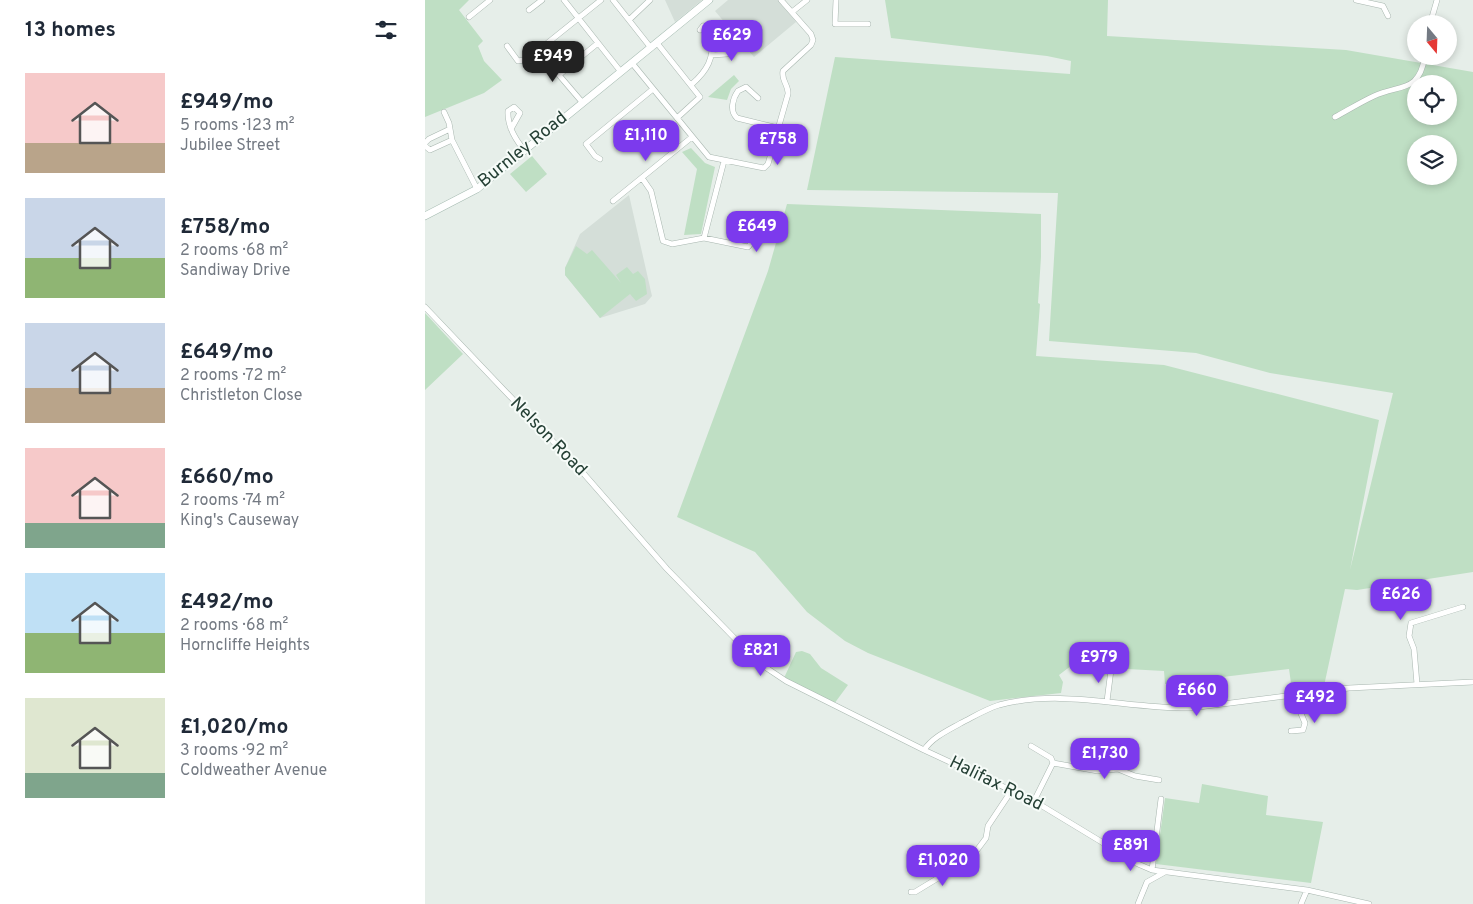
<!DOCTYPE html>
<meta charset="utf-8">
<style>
body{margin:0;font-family:Overpass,sans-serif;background:#f2f2f3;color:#1f2937;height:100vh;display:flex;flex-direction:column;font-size:19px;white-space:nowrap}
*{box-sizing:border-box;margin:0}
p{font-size:16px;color:#747a83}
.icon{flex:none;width:28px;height:28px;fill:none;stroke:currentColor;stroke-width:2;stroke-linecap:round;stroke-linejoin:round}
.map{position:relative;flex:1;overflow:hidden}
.side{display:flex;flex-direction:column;background:#fff;width:425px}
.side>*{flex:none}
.needle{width:32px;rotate:161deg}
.fabs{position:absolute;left:982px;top:15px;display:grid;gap:10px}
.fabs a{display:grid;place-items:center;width:50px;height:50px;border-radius:50%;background:#fff;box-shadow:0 2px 8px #0003;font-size:25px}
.price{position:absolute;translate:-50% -42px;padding:0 11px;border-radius:10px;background:#7c3aed;color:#fff;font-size:16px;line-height:32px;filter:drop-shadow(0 1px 2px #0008)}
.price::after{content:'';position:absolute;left:50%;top:30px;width:15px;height:11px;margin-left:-8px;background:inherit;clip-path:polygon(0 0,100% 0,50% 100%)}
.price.active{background:#222;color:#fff}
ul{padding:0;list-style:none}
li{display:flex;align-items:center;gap:15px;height:125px;padding:0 25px}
li span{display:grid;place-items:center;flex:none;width:140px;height:100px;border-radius:0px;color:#555}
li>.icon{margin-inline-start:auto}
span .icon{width:60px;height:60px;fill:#fffc;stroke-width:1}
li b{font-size:21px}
h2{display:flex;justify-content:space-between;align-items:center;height:60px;padding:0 25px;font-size:21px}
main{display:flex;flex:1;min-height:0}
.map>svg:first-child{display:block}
.built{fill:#d4ded8}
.green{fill:#bfdfc4;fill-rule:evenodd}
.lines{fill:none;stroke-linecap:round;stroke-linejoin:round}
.street-casing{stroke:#a8b6af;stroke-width:6}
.secondary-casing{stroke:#a4bab0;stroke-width:8}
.street{stroke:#fff;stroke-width:5}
.secondary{stroke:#fff;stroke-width:7}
.labels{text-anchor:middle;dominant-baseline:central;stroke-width:4;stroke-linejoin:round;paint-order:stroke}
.street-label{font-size:18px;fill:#254035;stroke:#f6fbf8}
</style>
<main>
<section class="side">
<h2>13 homes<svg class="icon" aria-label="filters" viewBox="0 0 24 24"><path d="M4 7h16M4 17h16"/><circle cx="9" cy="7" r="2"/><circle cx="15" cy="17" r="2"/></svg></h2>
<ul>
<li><span style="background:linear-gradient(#f6c9c9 70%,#b9a48a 0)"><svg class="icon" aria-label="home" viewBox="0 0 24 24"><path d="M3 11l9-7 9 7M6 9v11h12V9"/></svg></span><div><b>£949/mo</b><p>5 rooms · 123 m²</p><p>Jubilee Street</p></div></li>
<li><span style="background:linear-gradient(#c9d6e8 60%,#8fb573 0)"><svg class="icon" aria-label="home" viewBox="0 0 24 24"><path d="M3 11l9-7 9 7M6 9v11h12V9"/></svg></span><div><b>£758/mo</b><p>2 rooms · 68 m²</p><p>Sandiway Drive</p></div></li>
<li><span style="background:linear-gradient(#c9d6e8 65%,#b9a48a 0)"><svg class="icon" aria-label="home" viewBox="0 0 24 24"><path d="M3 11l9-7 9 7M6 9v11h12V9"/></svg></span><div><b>£649/mo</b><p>2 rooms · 72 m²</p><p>Christleton Close</p></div></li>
<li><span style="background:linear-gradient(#f6c9c9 75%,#7fa58c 0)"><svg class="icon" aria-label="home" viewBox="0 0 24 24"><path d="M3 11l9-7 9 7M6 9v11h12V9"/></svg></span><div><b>£660/mo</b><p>2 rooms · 74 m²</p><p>King's Causeway</p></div></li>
<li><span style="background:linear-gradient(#bfe0f5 60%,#8fb573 0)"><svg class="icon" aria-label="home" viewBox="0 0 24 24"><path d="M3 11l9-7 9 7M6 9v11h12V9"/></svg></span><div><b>£492/mo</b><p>2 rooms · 68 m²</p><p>Horncliffe Heights</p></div></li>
<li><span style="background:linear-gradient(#dfe7d0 75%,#7fa58c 0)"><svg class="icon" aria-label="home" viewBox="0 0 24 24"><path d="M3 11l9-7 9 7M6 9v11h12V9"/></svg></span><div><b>£1,020/mo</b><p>3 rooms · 92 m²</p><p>Coldweather Avenue</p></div></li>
</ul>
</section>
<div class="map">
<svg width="1048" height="904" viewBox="0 0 1048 904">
<rect width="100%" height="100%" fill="#e6eee9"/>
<!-- built -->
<path class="built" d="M240 0H277L250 22Z
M303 0H353L371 22 329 57 290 11Z
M204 195 227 296 220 304 175 318 140 275V268L155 234Z"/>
<!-- green -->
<path class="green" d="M0 0H44L34 10 58 41 53 46 59 61 77 80 59 93 0 117Z
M460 0H683L682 36 921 50 1048 72V572L932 590 920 589 899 686 867 690 864 669 740 684 739 671 702 669 700 664 691 666 699 651 698 645 679 650 676 649 664 662 659 656 634 675 638 682 636 693 565 701 443 653 420 641 382 612 330 552 252 517 343 271 362 204 616 214V257L613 303 615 304 611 356 739 365 954 420 925 570 968 393 845 373 771 353 624 341 633 193 382 190 410 57 645 74 646 61 622 56 466 38ZM991 84H1024V116H991ZM991 144H1024V176H991Z
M309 75 314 81 306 89 302 100 283 97Z
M266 148 280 163 290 167 276 234 259 235 272 169 257 152Z
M107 156 122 174 101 192 85 174Z
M151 246 162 254 167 250 196 283 191 275 202 267 208 274 213 271 220 279 222 294 211 301 205 294 175 318 140 275V268Z
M0 313 38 354 0 390Z
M377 651 385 654 396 668 423 685 409 704 359 678 371 652Z
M777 784 843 796 841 815 898 822 886 883 731 864 740 798 774 803Z"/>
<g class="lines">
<defs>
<path id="street" d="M139 0 196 72
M188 0 226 48
M411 0 410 24H443
M931 0 958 6 963 16
M104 10 117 0
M367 12 382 0
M44 17 65 0
M204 20 225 0
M1005 24 1012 0
M232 43 275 97 252 118
M82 46 93 61 99 60 115 49
M286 55 302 54 308 47V42
M207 63 284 157 339 168 343 164 363 94C364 86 356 80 358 71L386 45 388 40 386 34 356 0
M134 75 173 43
M267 84C283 70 288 59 288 37L278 26 275 30
M333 98 321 87 313 91C308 98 304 111 312 118L353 128
M157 102 116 54 115 49 176 0
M19 112 24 123 27 140 52 189
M910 117C923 110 936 102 949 96 976 84 994 93 1000 56
M86 129 95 113 89 107 83 111C82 126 90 139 99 150
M0 143 4 139 25 129
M0 146 5 150 27 140
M175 159 170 156 161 144 228 89
M217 178 226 191 238 241 247 244 279 238 299 161
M188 201 267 137
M279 238 323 247 328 241 335 216 329 215
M0 307 159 474 242 569 326 655 343 669 361 681 499 750 609 801 713 864 727 870 882 890 944 904
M992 684 989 649 984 636 986 623 1038 607
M682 701 686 670
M866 731 878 730 880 723 868 695
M606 746 626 758 628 763 609 801
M499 750C508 737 522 731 536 723 548 717 561 709 574 705 638 688 702 709 766 708L924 688 1048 682
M628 763 673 771 693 769 710 776 734 780
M727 870 736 799
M486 892H490L546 858 561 838 563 826 587 790
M713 904 722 882 740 872
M876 904 882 890"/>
<path id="secondary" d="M0 216 52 189 284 0"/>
</defs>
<!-- street casing -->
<use href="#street" class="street-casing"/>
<!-- secondary casing -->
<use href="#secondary" class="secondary-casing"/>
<!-- street -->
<use href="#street" class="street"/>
<!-- secondary -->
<use href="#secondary" class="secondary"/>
</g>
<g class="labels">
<!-- street labels -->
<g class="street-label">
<text transform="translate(98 150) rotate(-39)">Burnley Road</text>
<text transform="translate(123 437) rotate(46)">Nelson Road</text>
<text transform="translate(571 784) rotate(26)">Halifax Road</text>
</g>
</g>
</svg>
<div class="fabs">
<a><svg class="needle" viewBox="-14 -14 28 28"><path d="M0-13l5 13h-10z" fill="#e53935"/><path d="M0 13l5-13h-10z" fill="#747a83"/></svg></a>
<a><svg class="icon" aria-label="locate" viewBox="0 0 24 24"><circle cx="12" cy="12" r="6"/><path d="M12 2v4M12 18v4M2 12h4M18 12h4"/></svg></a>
<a><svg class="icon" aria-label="layers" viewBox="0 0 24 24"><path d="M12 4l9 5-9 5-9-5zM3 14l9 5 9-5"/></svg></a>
</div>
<b class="price" style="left:307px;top:62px">£629</b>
<b class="price active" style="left:128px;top:83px">£949</b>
<b class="price" style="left:221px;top:162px">£1,110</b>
<b class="price" style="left:353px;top:166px">£758</b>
<b class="price" style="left:332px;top:253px">£649</b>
<b class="price" style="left:976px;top:621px">£626</b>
<b class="price" style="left:336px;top:677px">£821</b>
<b class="price" style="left:674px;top:684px">£979</b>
<b class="price" style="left:772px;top:717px">£660</b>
<b class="price" style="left:890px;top:724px">£492</b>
<b class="price" style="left:680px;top:780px">£1,730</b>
<b class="price" style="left:706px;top:872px">£891</b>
<b class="price" style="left:518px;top:887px">£1,020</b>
</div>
</main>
